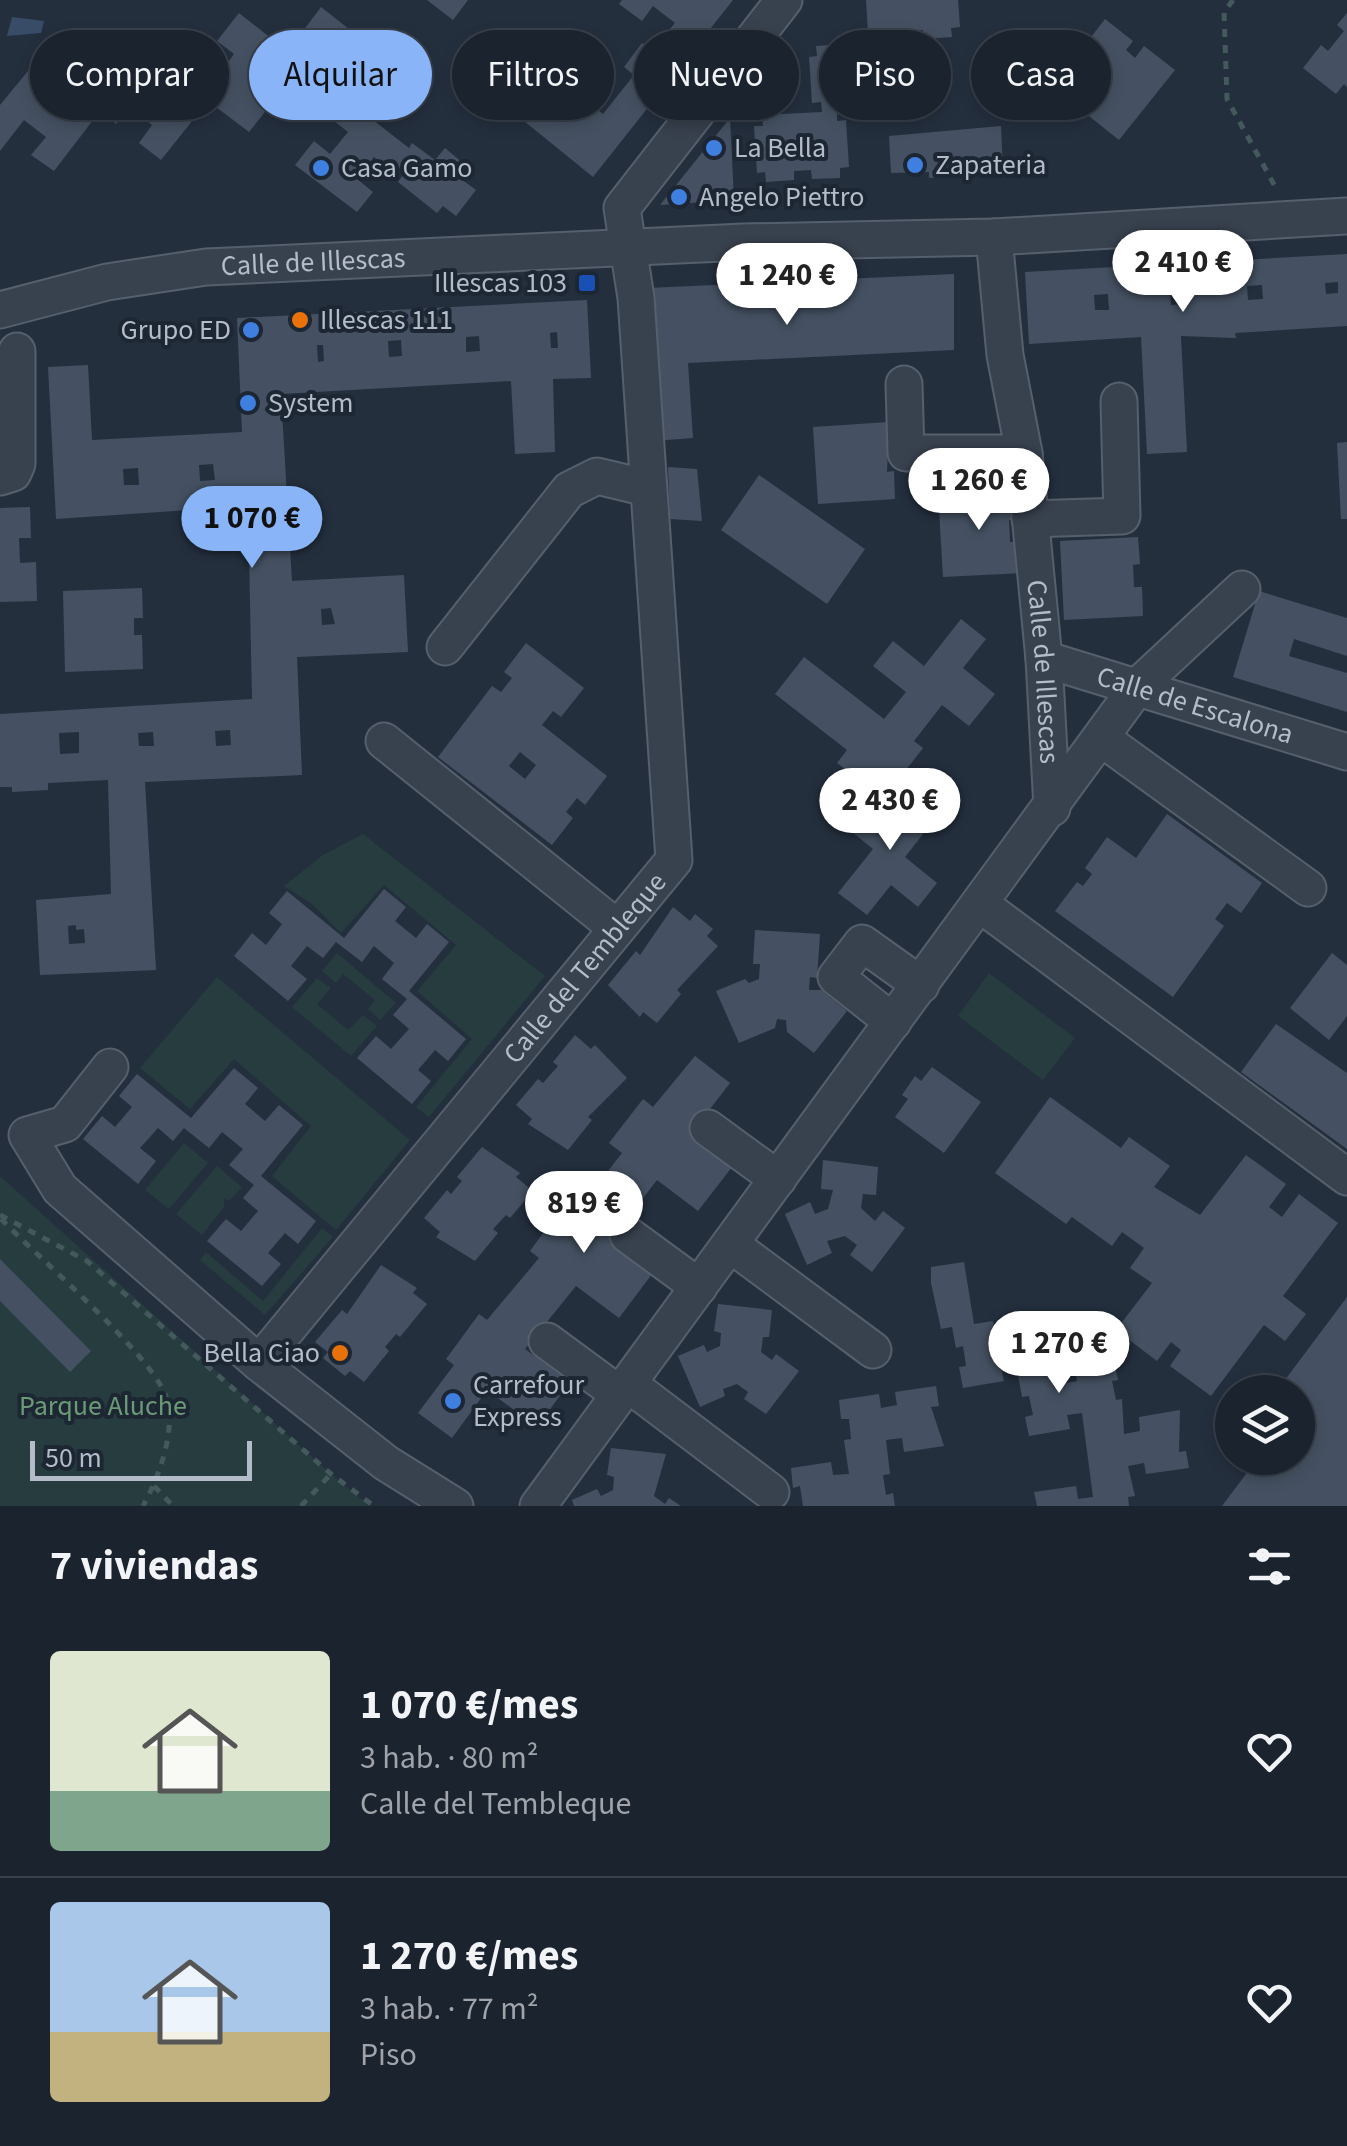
<!DOCTYPE html>
<html lang="es">
<meta charset="utf-8">
<style>
body{margin:0;font-family:"Source Sans 3",sans-serif;background:#282f3a;color:#f1f3f6;height:100vh;display:flex;flex-direction:column;font-size:38px;white-space:nowrap}
*{box-sizing:border-box;margin:0}
p{font-size:32px;color:#a0a4aa}
.icon{flex:none;width:55px;height:55px;fill:none;stroke:currentColor;stroke-width:2;stroke-linecap:round;stroke-linejoin:round}
.map{position:relative;height:1506px;overflow:hidden}
.drawer{display:flex;flex-direction:column;background:#1b232e;flex:1}
.drawer>*{flex:none}
.top-card{position:absolute;left:30px;top:30px;width:1288px;height:90px;display:flex;gap:20px}
.fabs{position:absolute;left:1215px;top:1375px;display:grid;gap:20px}
.fabs a{display:grid;place-items:center;width:100px;height:100px;border-radius:50%;background:#1b232e;box-shadow:0 5px 15px #0003,0 0 0 2px #39404a;font-size:50px}
.scale{position:absolute;left:30px;bottom:25px;width:222px;box-sizing:border-box;padding-left:10px;border:5px solid #b4bcc9;border-top:0;font-size:28px;line-height:35px;white-space:nowrap;color:#b4bcc9;-webkit-text-stroke:8px #1d2633;paint-order:stroke}
.price{position:absolute;translate:-50% -85px;padding:0 22px;border-radius:35px;background:#fff;color:#222;font-size:32px;line-height:65px;filter:drop-shadow(0 2px 5px #0008)}
.price::after{content:'';position:absolute;left:50%;top:60px;width:30px;height:22px;margin-left:-15px;background:inherit;clip-path:polygon(0 0,100% 0,50% 100%)}
.price.current{background:#8ab4f8;color:#111}
ul{padding:0;list-style:none}
li{display:flex;align-items:center;gap:30px;height:250px;padding:0 50px}
li+li{border-top:2px solid #39404a}
li span{display:grid;place-items:center;flex:none;width:280px;height:200px;border-radius:10px;color:#555}
li>.icon{margin-inline-start:auto}
span .icon{width:120px;height:120px;fill:#fffc;stroke-width:1}
li b{font-size:42px}
h2{display:flex;justify-content:space-between;align-items:center;height:120px;padding:0 50px;font-size:42px}
.pill{padding:0 35px;border-radius:45px;background:#1b232e;box-shadow:0 5px 15px #0003,0 0 0 2px #39404a;font-size:35px;line-height:90px}
.pill.current{background:#8ab4f8;color:#111}
.map>svg:first-child{display:block}
.green{fill:#263c3f}
.water{fill:#394c67}
.building{fill:#455162;fill-rule:evenodd}
.lines{fill:none;stroke-linecap:round;stroke-linejoin:round}
.minor-casing{stroke:#565f6c;stroke-width:39}
.path{stroke:#44595c;stroke-width:5;stroke-dasharray:8 8;stroke-linecap:butt}
.minor{stroke:#38414e;stroke-width:35}
.shop-dot{fill:#3f7fe0;stroke:#1d2633;stroke-width:4}
.transit-dot{fill:#1a4fb4;stroke:#1d2633;stroke-width:4}
.food-dot{fill:#e8710a;stroke:#1d2633;stroke-width:4}
.labels{text-anchor:middle;dominant-baseline:central;stroke-width:8;stroke-linejoin:round;paint-order:stroke}
.poi-label{font-size:28px;fill:#b4bcc9;stroke:#1d2633;text-anchor:start}
.street-label{font-size:28px;fill:#b4bcc9;stroke:#1d2633}
.park-label{font-size:28px;fill:#6b9a76;stroke:#1d2633}
</style>
<div class="map">
<svg width="1347" height="1506" viewBox="0 0 1347 1506">
<rect width="100%" height="100%" fill="#242f3e"/>
<!-- green -->
<path class="green" d="M363 834 545 976 429 1117 416 1107 472 1039 417 991 456 945 384 885 341 933 312 904 284 886 323 855Z
M337 953 396 1003 380 1020 368 1009 375 1000 343 974 336 983 322 971Z
M989 973 1075 1038 1043 1080 958 1016Z
M217 977 410 1140 336 1230 272 1176 311 1126 234 1059 190 1109 140 1068Z
M317 978 331 988 317 1004 348 1030 363 1015 377 1026 351 1056 292 1007Z
M184 1143 208 1163 169 1209 145 1190Z
M217 1166 242 1187 229 1201 224 1198V1207L202 1235 176 1214Z
M0 1176 331 1474 370 1506H0Z
M322 1228 333 1237 265 1315 200 1260 206 1252 263 1301Z"/>
<!-- water -->
<path class="water" d="M12 17 44 21 41 33 7 36Z"/>
<!-- building -->
<path class="building" d="M427 0H468L453 20Z
M622 0H733L593 177 524 121 572 62 596 81 583 98 603 114 634 75 624 67 642 43 652 51 675 23 653 6 642 21 619 4Z
M866 0H958L960 27 951 28 952 37 923 39V30L906 31V41H892V51L901 50 904 97 896 98 897 107 868 109 867 100 850 101V110L837 111V121L846 120 849 167 840 168V178L812 179 811 170 794 171V180L766 182 765 172 757 173 754 126H763L762 115 822 112 821 102 812 103 809 57 817 56 816 46 876 42V32H868Z
M321 7 382 55 365 77 351 66 333 89 409 148 412 143 435 160 445 148 470 169 461 179 476 190 456 216 443 206 437 213 398 182 405 172 395 164 391 171 374 157 357 179 373 192 357 212 295 165 314 141 330 154 348 132 288 85 284 91 267 77 252 96 268 108 249 132 208 101 161 160 139 143 152 125 129 107 116 124 100 111 54 171 31 155 46 137 24 120 0 151V105L37 60 58 76 46 91 69 111 81 95 94 106 141 46 165 65 154 80 175 97 205 59 221 72 234 54 217 41 239 13 305 65 321 45 303 31Z
M1347 13V87L1344 84 1336 94 1303 68 1321 45 1328 51 1344 31 1337 25Z
M1105 19 1133 41 1126 50 1135 58 1144 46 1175 70 1119 140 1089 116 1098 106 1090 100 1086 105 1056 82 1093 45 1088 41Z
M730 118 734 200 660 205Z
M1001 126 1003 174 929 178V172L891 173 889 136Z
M1347 254V326L1235 333 1236 338 1181 336 1187 452 1147 454 1141 337 1029 344 1025 272ZM1338 282V293L1326 294 1325 283ZM1262 285 1263 299 1248 300 1247 286ZM1178 289H1184L1185 304 1171 305 1170 290ZM1108 294 1109 310H1095L1094 295Z
M954 274V350L688 363 693 438 654 441 648 288Z
M587 300 591 378 553 379 555 452 515 454 511 381 281 394 292 581 404 575 408 652 297 657 302 775 145 782 156 970 40 975 36 900 111 894 108 780 48 783V790L12 792V787H0V714L252 699 248 506 56 519 48 367 88 365 92 440 242 432 237 318ZM557 332 558 348H551L550 333ZM479 336 480 351 466 352V337ZM401 340 402 356 389 357 388 341ZM317 345H323L324 361 318 362ZM213 464 215 480 200 481 199 465ZM138 468 139 485H124L123 469ZM331 608 335 624 322 625 321 609ZM230 730 231 745 216 746 215 731ZM79 732V753L60 754 59 733ZM153 732 154 746H139L138 733ZM76 925V930L84 929 85 943 69 944 68 926Z
M889 422 887 472 894 471 895 499 818 504 813 427Z
M1347 442V519H1341L1337 443Z
M668 467 697 469 702 521 670 519Z
M759 475 865 549 827 604 721 530Z
M1015 489 1016 520H1009L1010 542 1021 541 1022 573 943 577 938 493Z
M30 507 31 538H19L20 563 36 562 37 601 0 602V508Z
M1138 537 1140 564 1133 565 1134 587H1142L1143 616 1064 620 1060 541Z
M142 588 143 618H134V635H142L143 669 65 672 63 591Z
M1259 591 1347 618V656L1294 639 1289 656 1347 673V712L1233 677Z
M961 619 986 639 963 668 995 694 969 726 942 705 914 741 923 748 896 783 905 790 893 806 837 763 847 750 775 694 804 657 884 719 906 692 873 666 893 641 924 666Z
M526 643 584 688 561 717 553 711 542 725 607 776 585 805 577 798 566 812 573 818 552 845 438 757 492 686 501 692 512 678 504 672ZM520 752 536 765 525 779 509 766Z
M917 790 942 810 905 857 937 883 918 907 891 885 867 915 838 893 873 849 842 824 862 799 891 823Z
M1167 814 1262 883 1241 913 1227 903 1215 919 1224 926 1173 997 1055 911 1077 882 1083 886 1092 874 1085 868 1107 837 1136 858Z
M384 889 406 907 395 921 416 938 427 924 449 942 409 991 466 1039 448 1061 435 1050 418 1070 431 1081 412 1104 357 1058 376 1036 391 1049 409 1029 393 1015 407 999 382 979 394 963 374 946 362 962 336 942 323 958 307 946 291 966 307 979 288 1001 234 956 252 933 266 945 282 924 269 913 287 891 344 938Z
M673 907 690 921 695 914 713 929 707 936 718 946 677 990 681 994 657 1023 643 1012 640 1017 608 985 636 951 640 955Z
M755 930 820 934 817 978 810 977 809 990H821L847 1011 814 1053 787 1032 786 1020 777 1019 775 1028 739 1043 716 991 745 979 749 983 759 979 760 964H753Z
M1332 953 1347 965V1016L1329 1040 1290 1008Z
M1276 1024 1347 1073V1149L1241 1072Z
M575 1035 591 1049 595 1045 627 1078 588 1117 592 1120 568 1150 528 1124 532 1119 516 1105 538 1079 543 1083 558 1066 553 1062Z
M695 1056 730 1083 690 1135 732 1167 698 1211 657 1180 609 1242 652 1274 619 1318 576 1286 525 1349 570 1382 537 1427 487 1390 452 1438 418 1413 454 1365 446 1359 479 1314 487 1320 539 1258 530 1251 562 1207 573 1216 622 1153 609 1143 643 1099 653 1107Z
M932 1067 981 1102 944 1153 895 1117 908 1099 902 1095 915 1076 921 1081Z
M234 1068 258 1088 245 1104 265 1121 279 1105 303 1125 261 1176 316 1221 298 1244 285 1233 268 1253 281 1264 262 1286 207 1241 226 1219 241 1231 258 1211 243 1198 254 1185 229 1165 243 1149 222 1132 209 1148 184 1128 173 1141 158 1128 140 1148 156 1161 138 1184 83 1139 102 1116 115 1127 132 1107 119 1096 137 1074 191 1118Z
M1050 1097 1121 1148 1129 1137 1170 1166 1154 1187 1200 1215 1246 1155 1286 1184 1269 1207 1282 1217 1299 1194 1338 1223 1283 1296 1306 1314 1285 1341 1264 1325 1211 1396 1170 1366 1181 1350 1171 1342 1157 1361 1116 1330 1152 1283 1130 1268 1144 1248 1122 1232 1112 1246 1072 1217 1066 1224 995 1173Z
M482 1147 520 1173 516 1177 533 1191 510 1218 506 1215 493 1229 498 1233 475 1261 436 1237 440 1232 424 1218 447 1190 451 1194 462 1181 457 1177Z
M823 1160 878 1167 876 1195 863 1194 861 1208 875 1221 883 1211 905 1228 872 1272 850 1255 857 1245 845 1236 827 1241 832 1253 807 1265 785 1214 810 1202 815 1214 828 1209 833 1190 821 1189Z
M0 1259 91 1351 70 1372 0 1301Z
M964 1262 974 1324 993 1321 995 1334 1010 1331 1008 1318 1049 1311 1052 1331 1046 1332 1049 1352 1056 1351 1062 1384 1077 1381 1075 1368 1114 1361 1118 1380 1112 1381 1116 1400 1122 1399 1124 1434 1140 1431 1139 1417 1180 1410 1179 1452 1186 1451 1189 1468 1146 1474 1144 1463 1128 1466 1135 1496 1128 1497 1129 1506H1037L1034 1492 1076 1486 1078 1499 1093 1497 1082 1413 1067 1415 1070 1429 1029 1436 1025 1417 1033 1415 1029 1396 1022 1397 1016 1364 1001 1367 1004 1381 963 1388 959 1367 966 1366 963 1346 956 1348 952 1327 941 1329 931 1283V1267Z
M381 1265 417 1288 413 1293 427 1304 400 1337 396 1334 385 1347 389 1351 364 1382 350 1371 345 1376 323 1358 328 1352 315 1342 342 1310 347 1314Z
M1347 1297V1506H1222L1258 1458H1298V1392H1276Z
M718 1304 772 1310 769 1337H763L761 1352 772 1360 776 1354 799 1371 766 1414 744 1399 748 1392 737 1384 723 1389 725 1396 700 1407 678 1356 704 1345 707 1352 720 1346 721 1333 714 1331Z
M936 1386 939 1406 931 1407 944 1446 904 1452 902 1438 886 1440 890 1474 883 1475 886 1495 893 1493 895 1506H803L800 1486 793 1488 791 1468 831 1462 833 1475 849 1474 844 1440 851 1439 849 1419H841L839 1400 879 1394 881 1408 897 1405 895 1392Z
M611 1448 666 1454 654 1496 665 1504 669 1498 681 1506H574L572 1500 597 1489 601 1496 613 1490 614 1477 607 1475Z"/>
<g class="lines">
<defs>
<g id="minor">
<path id="s1" d="M994 237 1005 355 1024 453 1044 659 1052 808"/>
<path id="s2" d="M0 310 107 282 206 267 744 242 994 237 1347 216"/>
<path d="M904 384 906 453H1024"/>
<path d="M0 477 13 473 17 464V351"/>
<path d="M1030 519 1122 516 1119 401"/>
<path d="M445 647 569 490 597 476 647 488"/>
<path id="s3" d="M1044 659 1347 752"/>
<path d="M1101 738 1308 888"/>
<path d="M384 741 617 928"/>
<path d="M980 904 1347 1177"/>
<path d="M893 1022 836 977 862 943 921 985"/>
<path d="M110 1067 65 1124 27 1135 60 1189 259 1363 386 1463 455 1506"/>
<path d="M708 1128 778 1179"/>
<path d="M628 1235 699 1287"/>
<path d="M730 1244 873 1350"/>
<path d="M547 1341 619 1394"/>
<path id="s4" d="M259 1363 674 860 636 298 622 208 784 0"/>
<path d="M627 1383 771 1492"/>
<path d="M538 1506 1138 686 1242 589"/>
</g>
</defs>
<!-- minor casing -->
<use href="#minor" class="minor-casing"/>
<!-- path -->
<path class="path" d="M1233 0 1224 12 1227 99 1277 190
M0 1215 87 1261 331 1474 374 1506
M1 1219C39 1258 147 1351 165 1394 178 1427 159 1477 143 1506
M154 1486 173 1506
M301 1506 331 1474"/>
<!-- minor -->
<use href="#minor" class="minor"/>
</g>
<!-- markers -->
<g class="shop-dot">
<circle cx="714" cy="148" r="10"/>
<circle cx="915" cy="165" r="10"/>
<circle cx="321" cy="168" r="10"/>
<circle cx="679" cy="197" r="10"/>
<circle cx="251" cy="330" r="10"/>
<circle cx="248" cy="403" r="10"/>
<circle cx="453" cy="1401" r="10"/>
</g>
<rect class="transit-dot" x="577" y="273" width="20" height="20" rx="5"/>
<g class="food-dot">
<circle cx="300" cy="320" r="10"/>
<circle cx="340" cy="1353" r="10"/>
</g>
<g class="labels">
<!-- poi labels -->
<g class="poi-label">
<text x="734" y="148">La Bella</text>
<text x="935" y="165">Zapateria</text>
<text x="341" y="168">Casa Gamo</text>
<text x="699" y="197">Angelo Piettro</text>
<text x="567" y="283" text-anchor="end">Illescas 103</text>
<text x="320" y="320">Illescas 111</text>
<text x="231" y="330" text-anchor="end">Grupo ED</text>
<text x="268" y="403">System</text>
<text x="320" y="1353" text-anchor="end">Bella Ciao</text>
<text x="473" y="1385">Carrefour<tspan x="473" dy="32">Express</tspan></text>
</g>
<!-- street labels -->
<g class="street-label">
<text stroke="none"><textPath href="#s2" startOffset="318">Calle de Illescas</textPath></text>
<text stroke="none"><textPath href="#s1" startOffset="438">Calle de Illescas</textPath></text>
<text stroke="none"><textPath href="#s3" startOffset="158">Calle de Escalona</textPath></text>
<text stroke="none"><textPath href="#s4" startOffset="512">Calle del Tembleque</textPath></text>
</g>
<!-- park labels -->
<g class="park-label">
<text x="103" y="1406">Parque Aluche</text>
</g>
</g>
</svg>
<div class="fabs">
<a><svg class="icon" aria-label="layers" viewBox="0 0 24 24"><path d="M12 4l9 5-9 5-9-5zM3 14l9 5 9-5"/></svg></a>
</div>
<div class="scale">50 m</div>
<b class="price" style="left:1183px;top:315px">2 410 €</b>
<b class="price" style="left:787px;top:328px">1 240 €</b>
<b class="price" style="left:979px;top:533px">1 260 €</b>
<b class="price current" style="left:252px;top:571px">1 070 €</b>
<b class="price" style="left:890px;top:853px">2 430 €</b>
<b class="price" style="left:584px;top:1256px">819 €</b>
<b class="price" style="left:1059px;top:1396px">1 270 €</b>
<div class="top-card">
<a class="pill">Comprar</a>
<a class="pill current">Alquilar</a>
<a class="pill">Filtros</a>
<a class="pill">Nuevo</a>
<a class="pill">Piso</a>
<a class="pill">Casa</a>
</div>
</div>
<section class="drawer">
<h2>7 viviendas<svg class="icon" aria-label="filters" viewBox="0 0 24 24"><path d="M4 7h16M4 17h16"/><circle cx="9" cy="7" r="2"/><circle cx="15" cy="17" r="2"/></svg></h2>
<ul>
<li><span style="background:linear-gradient(#dfe7d0 70%,#7fa58c 0)"><svg class="icon" aria-label="home" viewBox="0 0 24 24"><path d="M3 11l9-7 9 7M6 9v11h12V9"/></svg></span><div><b>1 070 €/mes</b><p>3 hab. · 80 m²</p><p>Calle del Tembleque</p></div><svg class="icon" aria-label="heart" viewBox="0 0 24 24"><path d="M12 20l-8-8c-3-5 5-10 8-4 3-6 11-1 8 4z"/></svg></li>
<li><span style="background:linear-gradient(#a9c7e8 65%,#c2b280 0)"><svg class="icon" aria-label="home" viewBox="0 0 24 24"><path d="M3 11l9-7 9 7M6 9v11h12V9"/></svg></span><div><b>1 270 €/mes</b><p>3 hab. · 77 m²</p><p>Piso</p></div><svg class="icon" aria-label="heart" viewBox="0 0 24 24"><path d="M12 20l-8-8c-3-5 5-10 8-4 3-6 11-1 8 4z"/></svg></li>
</ul>
</section>
